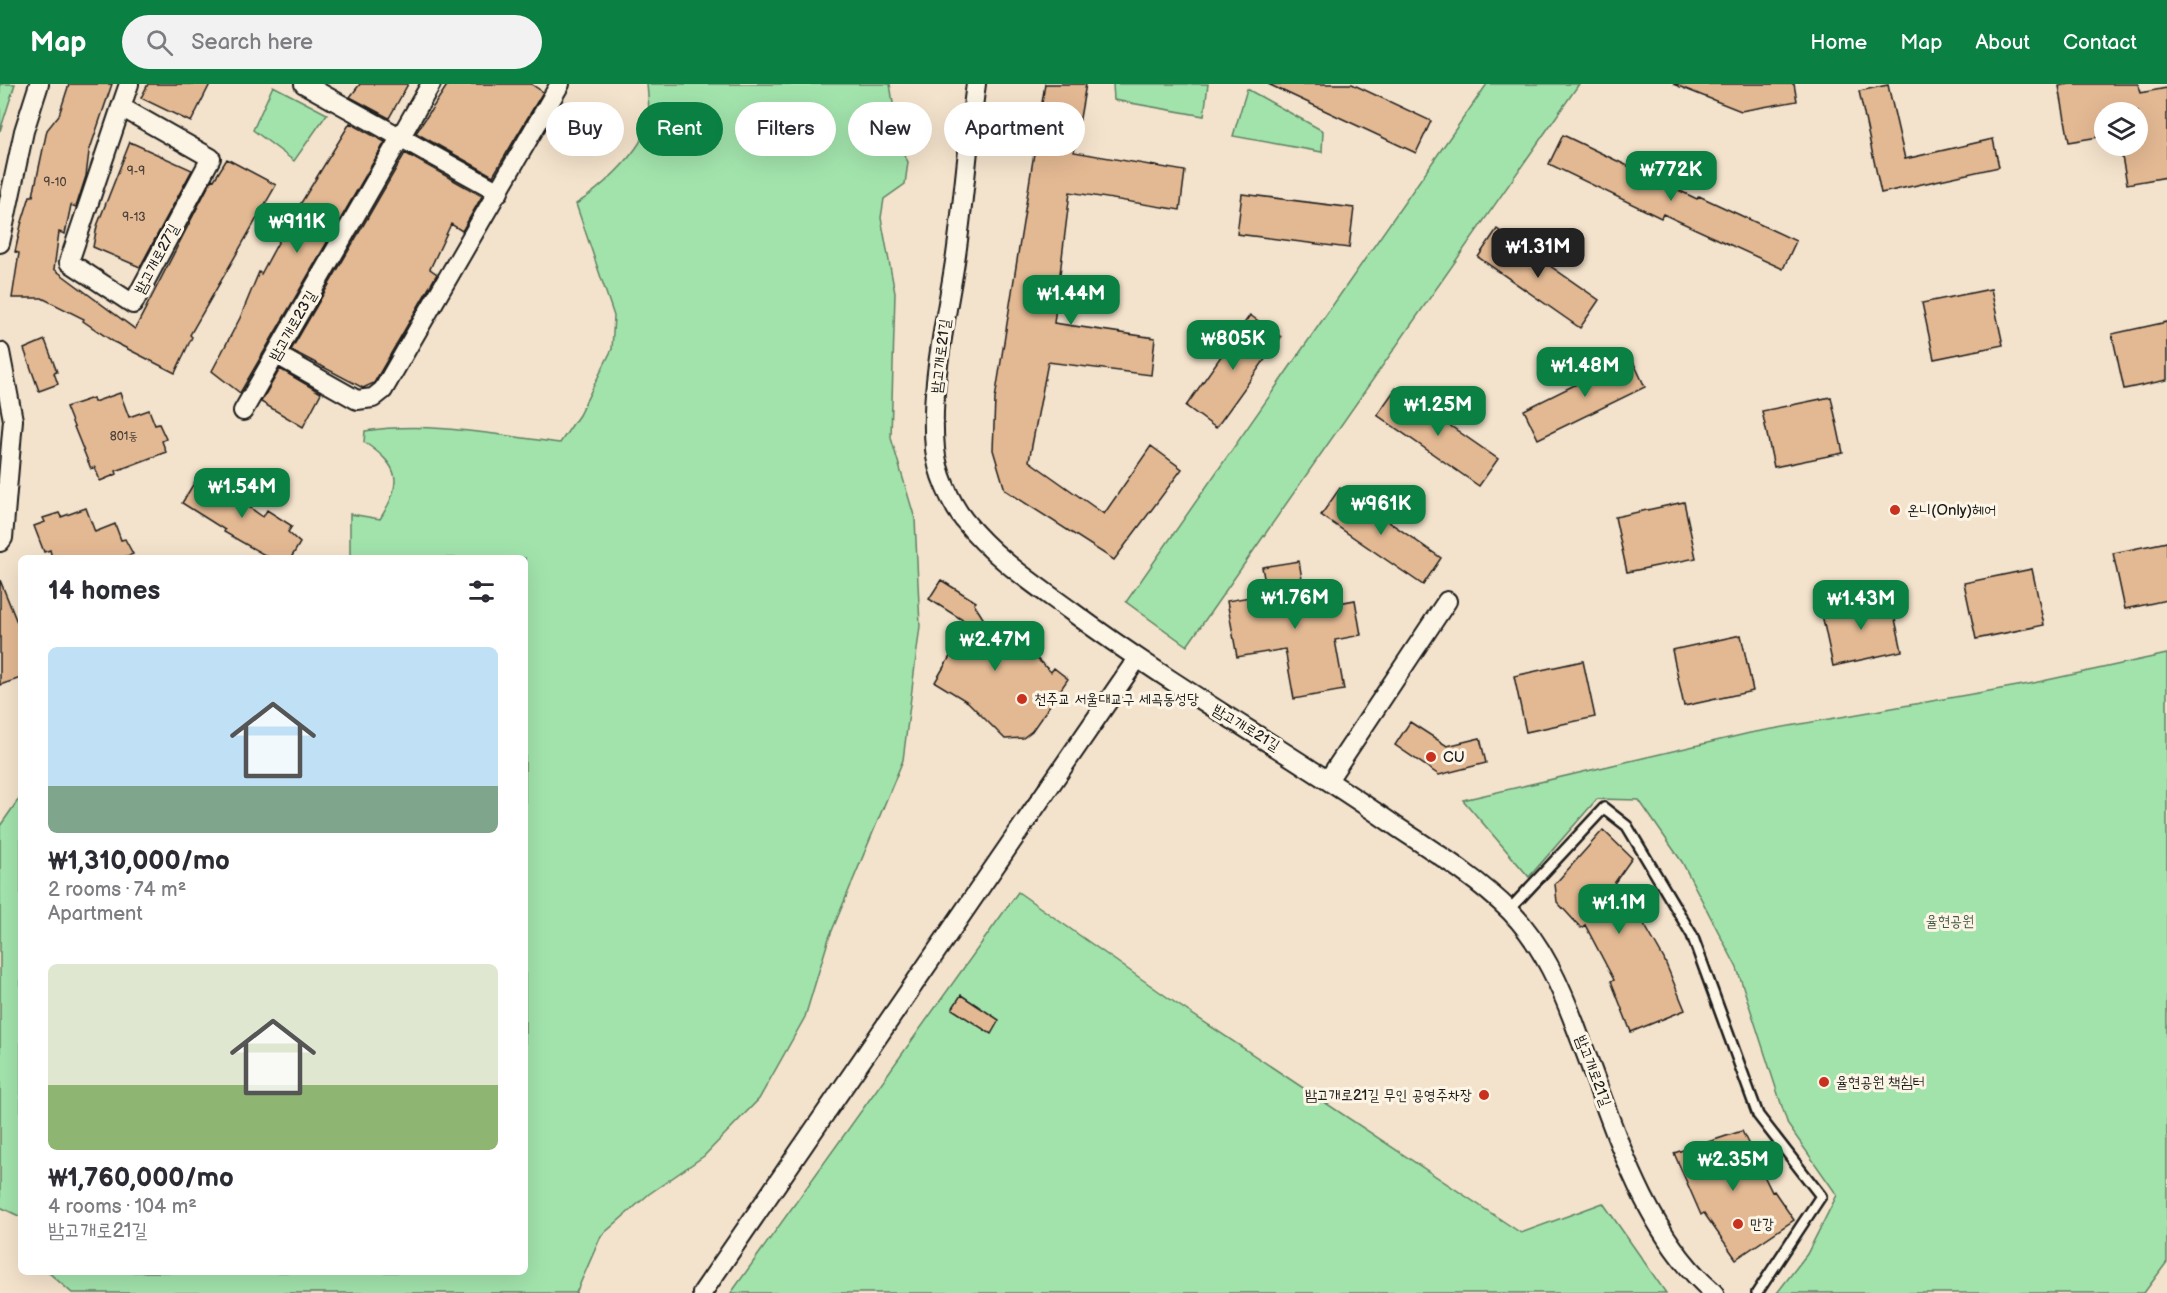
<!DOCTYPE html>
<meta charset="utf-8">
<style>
body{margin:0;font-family:"Balsamiq Sans","Poor Story",sans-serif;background:#f2f2f3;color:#2b2b33;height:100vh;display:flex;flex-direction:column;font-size:22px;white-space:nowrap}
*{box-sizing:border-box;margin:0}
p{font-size:20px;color:#7c7c81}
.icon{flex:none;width:33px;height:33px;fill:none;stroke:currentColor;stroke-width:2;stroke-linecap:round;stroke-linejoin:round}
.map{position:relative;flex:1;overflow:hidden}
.side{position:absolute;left:18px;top:471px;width:510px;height:720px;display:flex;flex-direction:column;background:#fff;border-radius:9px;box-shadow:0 6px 24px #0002}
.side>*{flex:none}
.banner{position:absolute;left:546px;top:18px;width:570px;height:54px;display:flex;gap:12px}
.tools{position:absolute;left:2094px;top:18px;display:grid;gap:12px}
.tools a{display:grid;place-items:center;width:54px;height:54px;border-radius:50%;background:#fff;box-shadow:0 6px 24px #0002;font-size:30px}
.price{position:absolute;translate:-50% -51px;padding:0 14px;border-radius:12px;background:#0b8043;color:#fff;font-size:20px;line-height:39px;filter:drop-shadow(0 2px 3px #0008)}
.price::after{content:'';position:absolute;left:50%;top:36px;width:18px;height:14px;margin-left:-9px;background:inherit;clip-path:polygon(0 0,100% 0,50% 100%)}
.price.selected{background:#222;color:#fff}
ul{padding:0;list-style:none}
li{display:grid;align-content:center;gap:12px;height:318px;padding:0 30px}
li span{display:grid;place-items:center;height:186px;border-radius:9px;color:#555}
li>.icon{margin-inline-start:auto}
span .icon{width:108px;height:108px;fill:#fffc;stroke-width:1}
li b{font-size:26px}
h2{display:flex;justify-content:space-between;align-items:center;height:72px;padding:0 30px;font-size:26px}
.chip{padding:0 21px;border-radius:27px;background:#fff;box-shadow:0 6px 24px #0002;font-size:21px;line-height:54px}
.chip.selected{background:#0b8043;color:#fff}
header{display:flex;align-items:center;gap:36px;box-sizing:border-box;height:84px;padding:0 30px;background:#0b8043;color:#fff}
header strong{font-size:28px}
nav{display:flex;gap:33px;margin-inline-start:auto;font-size:21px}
.search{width:420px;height:54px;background:#f2f2f3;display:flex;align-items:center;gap:15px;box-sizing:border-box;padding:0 21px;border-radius:33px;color:#7c7c81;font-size:22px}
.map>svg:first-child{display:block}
.green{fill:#a2e3ac;stroke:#5f8064;stroke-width:1.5}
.building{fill:#e3b993;stroke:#1c1c1c;stroke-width:1.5}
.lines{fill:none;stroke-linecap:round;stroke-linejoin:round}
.lane-casing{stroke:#1c1c1c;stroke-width:14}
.street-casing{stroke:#1c1c1c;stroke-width:22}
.lane{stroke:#fcf5e5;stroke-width:9}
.street{stroke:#fcf5e5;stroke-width:18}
.poi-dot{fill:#c8321e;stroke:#fcf5e5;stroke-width:2}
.labels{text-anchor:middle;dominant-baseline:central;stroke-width:6;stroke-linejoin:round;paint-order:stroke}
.number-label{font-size:12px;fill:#4e433a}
.street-label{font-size:15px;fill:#1c1c1c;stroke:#fcf5e5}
.poi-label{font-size:15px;fill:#1c1c1c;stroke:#fcf5e5;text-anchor:start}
.park-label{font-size:15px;fill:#445847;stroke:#fcf5e5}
</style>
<header>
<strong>Map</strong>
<div class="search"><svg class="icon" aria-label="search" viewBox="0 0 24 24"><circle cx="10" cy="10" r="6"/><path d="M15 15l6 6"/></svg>Search here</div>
<nav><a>Home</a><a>Map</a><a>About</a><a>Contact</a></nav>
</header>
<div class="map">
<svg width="2167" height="1209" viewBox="0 0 2167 1209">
<rect width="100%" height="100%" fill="#f4e3cc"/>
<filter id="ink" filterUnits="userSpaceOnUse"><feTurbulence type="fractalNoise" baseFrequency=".0167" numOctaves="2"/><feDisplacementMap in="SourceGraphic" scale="12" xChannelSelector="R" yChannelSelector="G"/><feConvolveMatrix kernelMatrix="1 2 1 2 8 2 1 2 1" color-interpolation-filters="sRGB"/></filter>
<g filter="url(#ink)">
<!-- green -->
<path class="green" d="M0 0H15L0 47Z
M647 0H890L893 19 891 47 908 78 905 100 884 115 881 134 895 209 891 354 915 435 920 542 903 676 829 854 805 933 759 1015 704 1072 649 1110 601 1152 576 1209H72L48 1188H525V474H350V430L380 435C403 398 401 383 364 358L365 347C428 337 497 351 560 359L579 331 612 265 614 232 576 120C599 106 636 72 646 46 651 34 648 13 647 0Z
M1113 0H1208L1204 32 1114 16Z
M1487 0H1579L1187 562 1126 518Z
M273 2 327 30 294 77 253 46Z
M1247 5 1323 47 1322 68 1233 52Z
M2167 570V1178L2144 1209H1777L1807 1170 1837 1111 1788 1041 1737 884 1682 778 1639 716 1597 715 1529 793 1463 716 1750 649 2029 600Z
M21 712V1133L0 1123V742Z
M1018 808 1177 920 1521 1149 1603 1119 1666 1209H731Z"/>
<!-- building -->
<path class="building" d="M69 0H112L89 68 86 92 76 123 71 121 65 150 59 148 54 185 135 245 212 95 214 96 227 75 276 101 190 251 192 253 175 289 114 258 83 237 84 235 42 214H12L19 169 15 168 21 141 30 112H33L47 46 59 31Z
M148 0H210L191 38 141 14Z
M360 0H408L389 34 350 13Z
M448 0H531L543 8 493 92 416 49Z
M1045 0H1086L1074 68 1185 87 1180 126 1070 108 1054 239 1155 254 1151 291 1048 278 1029 377 1104 430 1151 362 1182 385 1114 476 1005 406 993 366 995 315Z
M1268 0H1352L1431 37 1416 69Z
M1673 0H1794L1797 17 1741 27Z
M2070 0H2138L2140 9 2167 4V93L2127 100 2120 62H2138V28H2104V52L2069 58 2059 2Z
M1888 1 1905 75 1993 55 1999 83 1881 109 1859 7Z
M350 39 385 58 240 309 212 287 240 234 259 188 261 190 288 140Z
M1563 51 1697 115 1699 112 1796 157 1783 185 1663 130 1661 134 1549 80Z
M130 58 192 86 140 183 93 163 97 142Z
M405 69 482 112 462 147 451 140 430 185 437 190 374 299 363 304 291 266Z
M1242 110 1354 124 1349 164 1237 150Z
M1497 145 1599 216 1580 244 1478 173Z
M1991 205 2003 261 1934 275 1922 219Z
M1250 231 1281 253 1216 344 1186 322Z
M2167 238V296L2124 305 2112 250Z
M45 256 57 288 54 289 58 300 39 307 24 265Z
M1631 273 1645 303 1538 355 1524 326Z
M280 285 321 309 303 343 261 318Z
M1396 304 1498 375 1479 402 1377 331Z
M120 309 129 333 149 326 155 341 159 340 166 355 162 357 166 368 116 387 117 390 100 397 95 383 91 385 66 323 93 314 94 318Z
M1831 313 1843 369 1774 383 1762 327Z
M197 394 213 401 217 395 241 410 238 415 263 433 267 426 292 442 288 448 300 459 291 474H270L224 448 225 446 182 419Z
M1340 404 1441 474 1423 501 1321 431Z
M1684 418 1696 474 1627 488 1615 433Z
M86 424 95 448 115 440 121 456 125 455 133 470 121 474H52L50 466 44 468 34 442 45 438 43 434 59 429 61 433Z
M2167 458V516L2125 525 2113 469Z
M1299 477 1307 525 1355 516 1361 551 1335 556 1344 606 1294 615 1285 565 1237 573 1227 517 1267 510 1262 483Z
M2032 485 2044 541 1976 555 1964 499Z
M0 496 21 548V594L0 601Z
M941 496 976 518 974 520 993 550 996 547 1002 556 1006 553 1011 563 1015 559 1021 569 1024 566 1032 575 1034 572 1051 588 1054 584 1068 595 1032 647 1023 654 1005 655 968 618 935 598 969 540 929 515Z
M1890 512 1902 567 1833 582 1821 526Z
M1741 551 1753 607 1684 622 1672 566Z
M1583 577 1595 633 1526 648 1514 592Z
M1410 638 1447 662 1480 654 1486 679 1439 691 1395 661Z
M1603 746 1632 774 1606 811 1626 831 1636 826 1664 875 1685 926 1631 948 1611 897 1614 896 1585 841 1581 844 1557 818 1555 800Z
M961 911 999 936 991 950 952 925Z
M1742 1047 1772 1108 1774 1107 1794 1136 1736 1175 1704 1129 1701 1131 1674 1069Z"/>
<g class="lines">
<defs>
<path id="lane" d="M1509 826 1604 724 1627 742 1692 851 1758 1031 1821 1112 1757 1209"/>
<path id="street" d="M304 0 499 108
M976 0C968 57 964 114 956 171 947 234 929 300 935 365 937 388 950 418 964 436 993 473 1034 500 1071 527 1176 605 1290 668 1397 743 1436 769 1477 794 1510 827 1543 861 1562 905 1578 949 1612 1035 1641 1147 1714 1209
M121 23 211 74 133 220 69 178 121 23 129 0
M0 159 24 47 39 0
M0 268 13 336 3 454 0 458
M277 271 357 316 373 314 383 306 560 0
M243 327 431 0
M1328 696 1447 517
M702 1209 1137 575"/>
</defs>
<!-- lane casing -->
<use href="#lane" class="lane-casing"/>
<!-- street casing -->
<use href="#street" class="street-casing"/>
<!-- lane -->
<use href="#lane" class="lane"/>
<!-- street -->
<use href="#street" class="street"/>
</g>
</g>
<!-- markers -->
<g class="poi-dot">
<circle cx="1895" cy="426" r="6"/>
<circle cx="1022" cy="615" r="6"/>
<circle cx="1431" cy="673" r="6"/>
<circle cx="1824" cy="998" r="6"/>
<circle cx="1484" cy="1011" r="6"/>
<circle cx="1738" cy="1140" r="6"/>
</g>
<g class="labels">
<!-- number labels -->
<g class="number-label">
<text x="136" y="87">9-9</text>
<text x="55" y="98">9-10</text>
<text x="134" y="133">9-13</text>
<text x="124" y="352">801동</text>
</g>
<!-- street labels -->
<g class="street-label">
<text transform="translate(157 175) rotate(-62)">밤고개로27길</text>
<text transform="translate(293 242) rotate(-60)">밤고개로23길</text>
<text transform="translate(941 272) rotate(-83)">밤고개로21길</text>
<text transform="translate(1246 644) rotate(31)">밤고개로21길</text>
<text transform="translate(1593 987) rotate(69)">밤고개로21길</text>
</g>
<!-- poi labels -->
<g class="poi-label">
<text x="1907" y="426">온니(Only)헤어</text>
<text x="1034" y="615">천주교 서울대교구 세곡동성당</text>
<text x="1443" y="673">CU</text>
<text x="1836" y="998">율현공원 책쉼터</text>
<text x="1472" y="1011" text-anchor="end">밤고개로21길 무인 공영주차장</text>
<text x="1750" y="1140">만강</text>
</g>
<!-- park labels -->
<g class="park-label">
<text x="1950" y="837">율현공원</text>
</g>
</g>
</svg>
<div class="tools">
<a><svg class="icon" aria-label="layers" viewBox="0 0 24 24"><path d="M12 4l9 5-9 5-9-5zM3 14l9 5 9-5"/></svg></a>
</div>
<b class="price" style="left:1671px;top:118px">₩772K</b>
<b class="price" style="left:297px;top:170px">₩911K</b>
<b class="price selected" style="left:1538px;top:195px">₩1.31M</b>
<b class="price" style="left:1071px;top:242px">₩1.44M</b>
<b class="price" style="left:1233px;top:287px">₩805K</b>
<b class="price" style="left:1585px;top:314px">₩1.48M</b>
<b class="price" style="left:1438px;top:353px">₩1.25M</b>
<b class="price" style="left:242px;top:435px">₩1.54M</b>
<b class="price" style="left:1381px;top:452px">₩961K</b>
<b class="price" style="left:1295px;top:546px">₩1.76M</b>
<b class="price" style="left:1861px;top:547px">₩1.43M</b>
<b class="price" style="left:995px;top:588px">₩2.47M</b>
<b class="price" style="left:1619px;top:851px">₩1.1M</b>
<b class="price" style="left:1733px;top:1108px">₩2.35M</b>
<div class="banner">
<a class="chip">Buy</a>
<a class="chip selected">Rent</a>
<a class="chip">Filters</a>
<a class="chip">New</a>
<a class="chip">Apartment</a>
</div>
<section class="side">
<h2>14 homes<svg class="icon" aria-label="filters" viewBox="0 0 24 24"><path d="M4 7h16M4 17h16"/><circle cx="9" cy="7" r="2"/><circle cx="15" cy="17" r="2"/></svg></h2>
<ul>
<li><span style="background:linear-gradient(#bfe0f5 75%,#7fa58c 0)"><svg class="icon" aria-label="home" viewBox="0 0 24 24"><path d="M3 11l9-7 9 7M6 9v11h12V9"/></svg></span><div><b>₩1,310,000/mo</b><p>2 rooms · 74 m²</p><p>Apartment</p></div></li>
<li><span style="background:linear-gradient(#dfe7d0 65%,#8fb573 0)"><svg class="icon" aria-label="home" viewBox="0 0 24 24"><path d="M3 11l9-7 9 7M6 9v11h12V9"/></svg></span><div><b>₩1,760,000/mo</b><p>4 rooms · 104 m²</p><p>밤고개로21길</p></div></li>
</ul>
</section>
</div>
